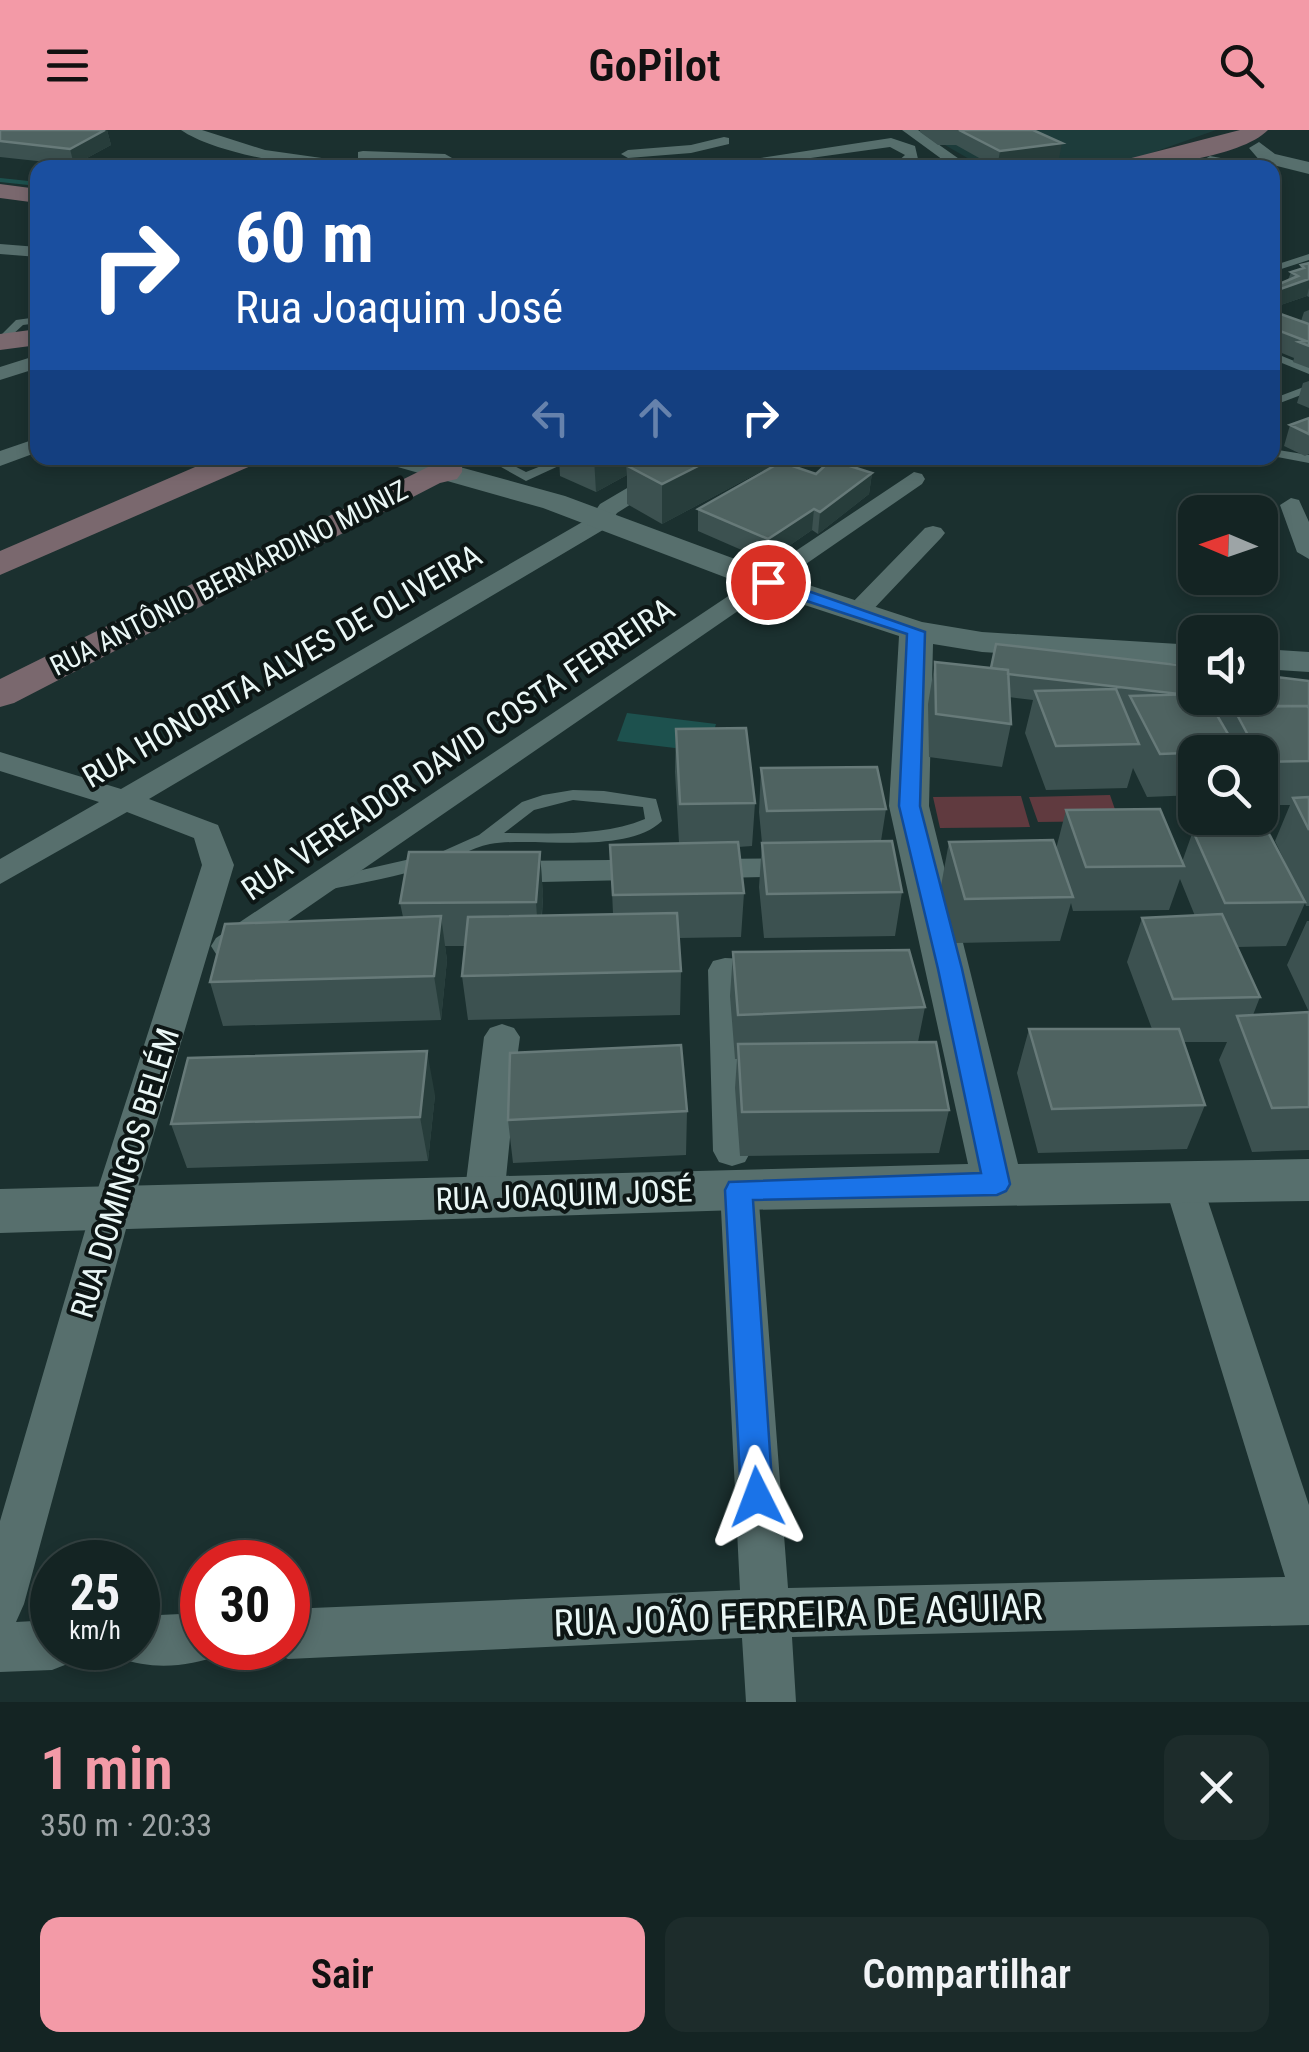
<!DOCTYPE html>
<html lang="pt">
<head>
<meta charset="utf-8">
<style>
	body { margin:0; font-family:"Roboto Condensed",sans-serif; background:#1d2c2b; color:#f1f3f6; height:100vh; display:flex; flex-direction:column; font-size:38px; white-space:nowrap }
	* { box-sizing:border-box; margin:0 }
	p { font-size:32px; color:#9da4a6 }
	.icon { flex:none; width:55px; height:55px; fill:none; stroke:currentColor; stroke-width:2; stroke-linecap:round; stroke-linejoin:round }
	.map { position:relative; height:1572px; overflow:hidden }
	.sheet { display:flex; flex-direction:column; background:#142423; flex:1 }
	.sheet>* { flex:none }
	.guide { position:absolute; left:30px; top:30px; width:1250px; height:305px; border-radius:20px; box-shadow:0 5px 15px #0003,0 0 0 2px #334141; background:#1a4fa0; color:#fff; overflow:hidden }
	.needle { width:65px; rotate:272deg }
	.controls { position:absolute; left:1178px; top:365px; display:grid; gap:20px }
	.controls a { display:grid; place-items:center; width:100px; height:100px; border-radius:20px; background:#142423; box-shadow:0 5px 15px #0003,0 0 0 2px #334141; font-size:50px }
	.speed { position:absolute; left:30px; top:1410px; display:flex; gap:20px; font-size:50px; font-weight:700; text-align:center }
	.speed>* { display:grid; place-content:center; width:130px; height:130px; border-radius:50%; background:#142423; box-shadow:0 5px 15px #0003,0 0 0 2px #334141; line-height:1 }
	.speed small { font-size:25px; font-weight:400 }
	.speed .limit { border:15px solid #d22; background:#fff; color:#111 }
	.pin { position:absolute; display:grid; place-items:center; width:85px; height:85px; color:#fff; margin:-42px; border:5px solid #fff; border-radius:50%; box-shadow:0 2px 10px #0007 }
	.me { position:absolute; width:110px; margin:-55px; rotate:357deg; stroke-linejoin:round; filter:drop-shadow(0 0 8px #0008) }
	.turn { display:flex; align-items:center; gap:35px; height:210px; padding:0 40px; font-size:45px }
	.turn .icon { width:130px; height:130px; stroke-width:2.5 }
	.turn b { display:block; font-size:70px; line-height:85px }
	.lanes { display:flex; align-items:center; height:95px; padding:0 40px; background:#0003; justify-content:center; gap:50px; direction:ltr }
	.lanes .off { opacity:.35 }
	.round { display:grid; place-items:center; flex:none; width:105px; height:105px; border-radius:20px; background:#1d2c2b }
	.summary { display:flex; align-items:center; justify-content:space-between; height:170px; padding:0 40px }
	h1 { font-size:60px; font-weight:600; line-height:75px; color:#f39aa7 }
	.button { display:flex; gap:20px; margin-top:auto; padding:20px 40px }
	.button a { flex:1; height:115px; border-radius:20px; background:#f39aa7; color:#111; font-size:40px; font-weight:600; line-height:115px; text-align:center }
	.button a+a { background:#1d2c2b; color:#f1f3f6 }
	header { display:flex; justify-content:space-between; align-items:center; height:130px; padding:0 40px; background:#f39aa7; color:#111; font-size:45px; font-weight:600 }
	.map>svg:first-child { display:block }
</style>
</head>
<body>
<header><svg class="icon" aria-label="menu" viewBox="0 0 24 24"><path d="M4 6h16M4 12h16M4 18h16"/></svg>GoPilot<svg class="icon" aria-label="search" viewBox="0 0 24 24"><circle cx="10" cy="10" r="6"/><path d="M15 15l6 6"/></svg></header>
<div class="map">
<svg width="1309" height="1572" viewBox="0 0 1309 1572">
	<rect width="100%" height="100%" fill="#1b302f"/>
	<path fill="#1d3c3b" d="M919,0H1216L1143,26L1080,38L983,37Z"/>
	<path fill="#603a3f" d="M1110,665L1119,691L1038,692L1029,667Z
		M1021,666L1030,697L940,698L933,667Z"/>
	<path fill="#1d514e" d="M627,583L716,594L708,622L617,611Z"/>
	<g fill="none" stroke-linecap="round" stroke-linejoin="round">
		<path stroke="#1d514e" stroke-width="4" d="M0,50L38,54"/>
		<path fill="#576f6d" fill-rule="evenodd" d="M108,32L112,34L108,38H98Z
			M1309,124V130L1272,142V136Z
			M38,187V193L23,195L11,206L2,204L16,190Z
			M1272,222L1309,237V244L1272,229Z
			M1309,255V262L1272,276V269Z
			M1272,319L1309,325V333L1272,326Z
			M485,328H499L526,342L561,328H576L526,351Z
			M573,660L604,661L656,669L662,691C625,726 536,706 490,714C471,718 451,730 432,736C398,746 362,753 327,760L318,754L327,748L441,722L479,705L522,672L543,665ZM573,670L643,677L645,689C602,707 551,703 504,703L534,680Z"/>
		<path fill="#576f6d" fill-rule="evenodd" d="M181,0H202L265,20L350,32L358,37C313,40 217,25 181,0Z
			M902,0H918L972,38H954Z
			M724,7L729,8V14L691,23L628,28L621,24L628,20L691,15Z
			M891,8L915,16L918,29L908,36H898L896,33L905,25L890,17L739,38H696Z
			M363,21L445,24L452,28L448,38H433L435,32L358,28V22Z
			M0,114L38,117V127L0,124Z
			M38,225V238L0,250V237Z
			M38,308V322L0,336V321Z
			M678,328H704L617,383L608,397L149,669L218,695L234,735L132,1077L24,1474L16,1492L52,1490V1518H76L70,1533L52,1540L0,1542V1391L92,1077L202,735L194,708L127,682L0,754V729L99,672L0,641V622L121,659L591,387L600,374Z
			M914,342L922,344L925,349L922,354L240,824L228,828L216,824L211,816L216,808Z
			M1291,368L1299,370L1309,392V429L1297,422L1280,375Z
			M933,396L941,398L945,403L941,408L866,487H848L844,482L848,477L925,398Z
			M803,728L814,732L819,739L814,746L497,753L486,749L481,742L486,735L497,731Z
			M725,828L788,831L793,840L788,849L742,852L751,1021L745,1032L732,1036L719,1032L713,1021L708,840L713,831Z
			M502,894L514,898L520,907L517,929L552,928L565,932L570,942L565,952L515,957L504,1068L498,1080L484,1084L470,1080L464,1068L484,907L490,898Z
			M1183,1037L1197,1042L1202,1053L1309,1375V1495L792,1507L796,1572H746L742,1508L288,1529L271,1521L269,1518H288V1479L740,1460L720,1059L725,1048L739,1043L753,1048L758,1059L788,1458L1285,1447L1164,1053L1169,1042Z
			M202,1483V1518H223L219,1525C191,1537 149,1540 121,1528L116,1518H138V1486Z"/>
		<path fill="#576f6d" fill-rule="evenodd" d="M1259,12L1275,24L1309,32V44L1261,32L1249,18Z
			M1210,26L1253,34L1255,38L1203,36L1200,32Z
			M383,328H427L565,366L778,445L922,492L982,502L1195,515V535L982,522L933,514L929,676L1018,1034L1309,1029V1071L739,1080L0,1103V1059L968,1034L889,676L899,506L756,459L543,378L387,334Z
			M1260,519L1309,522V542L1260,539Z"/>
		<path fill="#7a686e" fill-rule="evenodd" d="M1240,0H1268C1240,28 1149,38 1109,38L1112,33Z
			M0,54L38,59V73L0,68Z
			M38,199V215L0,220V204Z
			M216,328H258L253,335L0,445V421Z
			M430,328H462V342L457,349L440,353L14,573L0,577V549L430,336Z"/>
	</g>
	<path fill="#3c5150" d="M0,0H107L111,15L74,35L0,27Z
		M920,0H1033L1059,29L997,38L956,15H938L920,2Z
		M1309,133V167L1307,166L1272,178V157L1288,150L1291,142L1300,139L1301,135Z
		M1309,180V238L1293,232L1294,228L1272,219V181L1301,191L1304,182Z
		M1309,251V278L1297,273L1303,253Z
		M1309,288V324L1305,326L1284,316L1290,295Z
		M559,328H786L662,394L627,374V345L596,362L560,346Z
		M872,343L869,364L818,404L812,400L767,431L698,401V379L816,344Z
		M935,532L991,538L1309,551V776H1306L1305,773L1286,816L1237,817L1260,867L1253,885L1309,882L1287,835L1307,791H1309V1020L1252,1022L1219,930L1227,912H1184L1205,975L1187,1019L1038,1023L1017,943L1029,899H1152L1127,832L1142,788L1195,786L1180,749L1169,780L1073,781L1071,773L1060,811L956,813L941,756L949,712L1056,719L1066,680L1182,732L1193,701L1295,753L1275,711L1290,675H1260V622H1195V665L1147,667L1133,638L1127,658L1046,660L1025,603L1033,570L1009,567L1011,594L1002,637L929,627L928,574Z
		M676,599L755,673L752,716L738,717L744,763L741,807L679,808L681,841L680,885L468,890L462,846L465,816H445L447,830L441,890L223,896L210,852L403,787L400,773L540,722L543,766L542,786L613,784L610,715L679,713L675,642Z
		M761,638L886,679L881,711L902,762L895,806L764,808L759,757L762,713L759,682Z
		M733,822L925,877L918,912L949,980L939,1023L740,1026L735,958L737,929H735L730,866Z
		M435,965L428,1031L187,1038L171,994Z
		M687,981L686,1025L513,1033L508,990Z"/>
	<path fill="#273d3b" d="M105,0H107L111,15L74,35L70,19Z
		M1062,13L1059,29L997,38L1000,21Z
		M1309,149V158L1307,166L1272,178V162Z
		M594,328H660L626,335L627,345L596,362Z
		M714,328H786L662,394V354Z
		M872,343L869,364L818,404L820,382Z
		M814,379L812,400L767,431L768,409Z
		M540,722L543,766L539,816L536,772Z
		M441,786L447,830L441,890L434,846Z
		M427,921L435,965L428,1031L420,987Z"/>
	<path fill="#4f6361" stroke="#677a79" stroke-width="2.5" d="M0,0H105L70,19L0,11Z
		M959,0H1033L1062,13L1000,21Z
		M1309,133V149L1272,162V157L1298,146L1291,142L1304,138L1301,135Z
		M1272,181L1309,194V216L1299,212L1306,211L1272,198Z
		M1309,288V304L1290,295Z
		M640,328H714L662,354L626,335Z
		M831,330L872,343L820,382L814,379L768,409L698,379L781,332L816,344Z
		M996,514L1195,537V564H1179L1008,544V540L991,538Z
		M935,532L1008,540L1011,594L936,584Z
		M1260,545L1309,551V578L1307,576H1279L1207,568H1260Z
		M1116,559L1139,614L1056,616L1035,561Z
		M1195,564V568H1207L1238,621L1160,624L1130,566Z
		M1307,576L1309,578V631L1262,632L1260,628V622H1257L1233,577Z
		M746,598L755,673L680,674L676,599Z
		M877,637L886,679L767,681L761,638Z
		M1309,667V700L1293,668Z
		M1160,679L1184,736L1086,737L1066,680Z
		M1193,701L1268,702L1305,772L1225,773Z
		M1053,710L1073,767L965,769L949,712Z
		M892,711L902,762L767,764L762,713Z
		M738,712L744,763L613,765L610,715Z
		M409,722H540L536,772L400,773Z
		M677,783L681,841L462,846L468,787Z
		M1222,784L1260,867L1173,869L1142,788Z
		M441,786L434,846L210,852L225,794Z
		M909,820L925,877L738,885L733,822Z
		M1309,882V977L1272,978L1237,886Z
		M1029,899H1179L1205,975L1052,979Z
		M936,912L949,980L742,982L738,914Z
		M681,915L687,981L508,990L510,923Z
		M427,921L420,987L171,994L188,928Z"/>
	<path fill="#1a73e8" stroke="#114b97" stroke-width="2.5" d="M768,447L925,502L920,676L962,839L1010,1054L1006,1061L997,1065L753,1070L773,1367L768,1378L757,1383L746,1378L741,1367L725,1060L729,1052L981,1043L938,839L899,676L907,504L761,456V448Z"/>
	<g text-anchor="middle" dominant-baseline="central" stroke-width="8" stroke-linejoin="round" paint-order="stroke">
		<g font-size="28" fill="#eaf7f6" stroke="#0d1615">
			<text transform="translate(229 448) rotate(-27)">RUA ANTÔNIO BERNARDINO MUNIZ</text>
		</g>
		<g font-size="32" fill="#eaf7f6" stroke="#0d1615">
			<text transform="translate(282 536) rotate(-30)">RUA HONORITA ALVES DE OLIVEIRA</text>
			<text transform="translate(458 619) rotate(-34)">RUA VEREADOR DAVID COSTA FERREIRA</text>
			<text transform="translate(125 1043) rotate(-73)">RUA DOMINGOS BELÉM</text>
			<text transform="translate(564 1065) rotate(-2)">RUA JOAQUIM JOSÉ</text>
		</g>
		<g font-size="38" fill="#eaf7f6" stroke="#0d1615">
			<text transform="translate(798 1485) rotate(-2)">RUA JOÃO FERREIRA DE AGUIAR</text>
		</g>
	</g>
</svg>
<div class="controls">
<a><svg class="needle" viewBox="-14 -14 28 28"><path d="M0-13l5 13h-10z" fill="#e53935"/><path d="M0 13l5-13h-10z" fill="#9da4a6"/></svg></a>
<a><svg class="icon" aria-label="sound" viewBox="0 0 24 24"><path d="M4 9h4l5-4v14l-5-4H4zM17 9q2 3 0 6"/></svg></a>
<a><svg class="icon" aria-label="search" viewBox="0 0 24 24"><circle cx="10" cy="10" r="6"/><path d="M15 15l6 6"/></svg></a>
</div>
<div class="speed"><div>25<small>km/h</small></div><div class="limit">30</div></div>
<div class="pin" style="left:768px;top:452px;background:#d93025"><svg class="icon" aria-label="arrive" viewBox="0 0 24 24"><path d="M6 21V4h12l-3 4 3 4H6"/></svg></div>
<svg class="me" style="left:757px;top:1367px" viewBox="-20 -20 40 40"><path d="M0-17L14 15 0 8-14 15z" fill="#1a73e8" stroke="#fff" stroke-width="4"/></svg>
<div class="guide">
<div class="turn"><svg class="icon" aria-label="right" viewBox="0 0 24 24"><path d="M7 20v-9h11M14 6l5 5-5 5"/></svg><div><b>60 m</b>Rua Joaquim José</div></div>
<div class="lanes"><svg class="icon off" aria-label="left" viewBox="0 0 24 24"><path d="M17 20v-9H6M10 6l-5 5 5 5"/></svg><svg class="icon off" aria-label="ahead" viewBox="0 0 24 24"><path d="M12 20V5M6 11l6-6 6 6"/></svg><svg class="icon" aria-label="right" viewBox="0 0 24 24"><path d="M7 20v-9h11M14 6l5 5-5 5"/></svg></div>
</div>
</div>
<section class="sheet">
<div class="summary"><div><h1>1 min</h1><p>350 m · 20:33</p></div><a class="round"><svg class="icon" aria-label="close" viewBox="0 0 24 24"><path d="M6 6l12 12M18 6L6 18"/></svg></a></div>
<div class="button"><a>Sair</a><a>Compartilhar</a></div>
</section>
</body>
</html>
